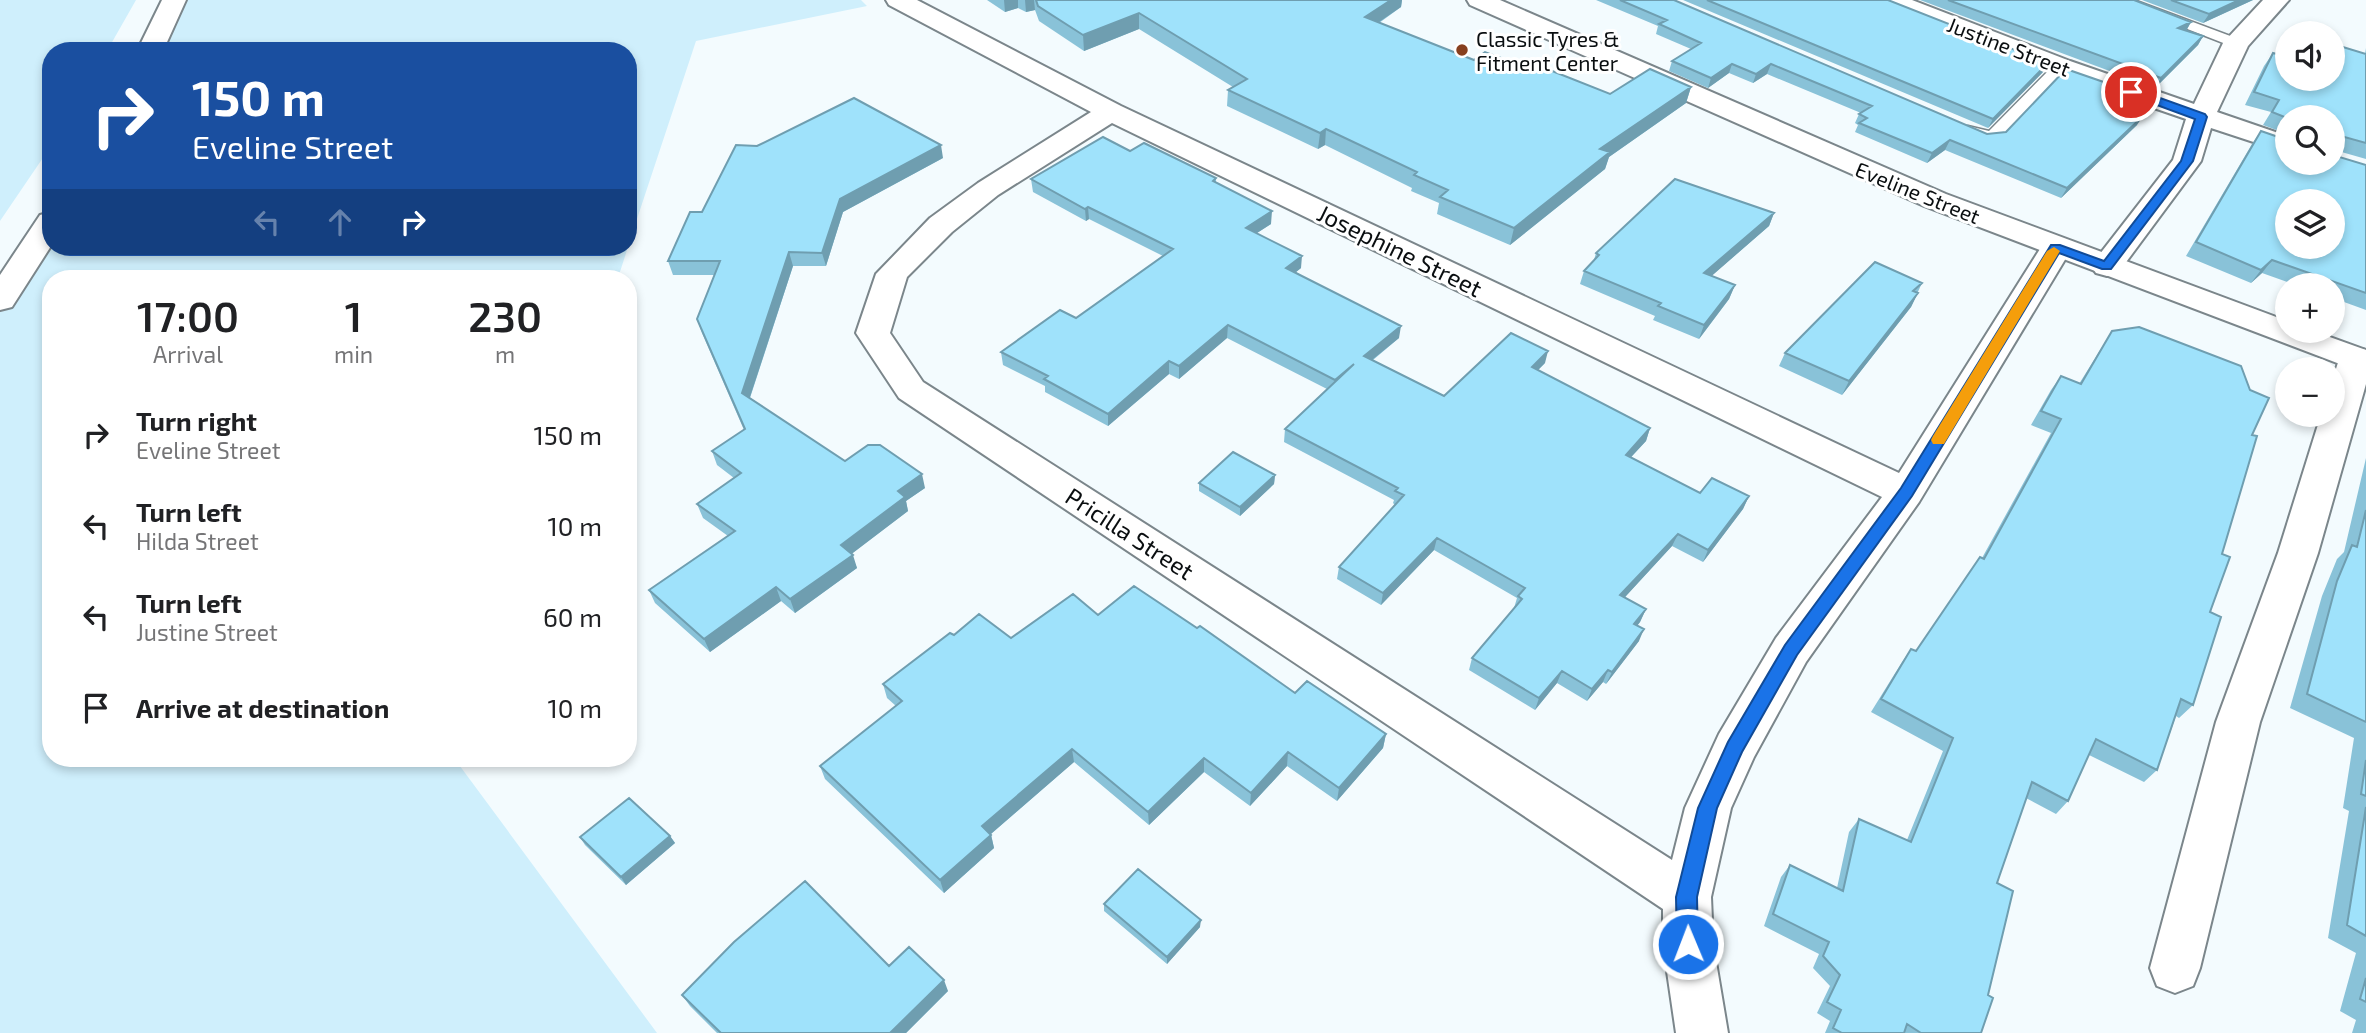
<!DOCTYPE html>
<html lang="en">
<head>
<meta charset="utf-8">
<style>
	body { margin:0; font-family:"Exo 2",sans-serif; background:#f6f6f6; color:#202124; height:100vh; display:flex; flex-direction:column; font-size:26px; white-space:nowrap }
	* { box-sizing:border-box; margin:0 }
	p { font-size:23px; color:#757577 }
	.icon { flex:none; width:38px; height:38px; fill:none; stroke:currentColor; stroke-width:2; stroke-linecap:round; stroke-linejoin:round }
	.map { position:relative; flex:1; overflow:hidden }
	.side { position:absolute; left:42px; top:270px; width:595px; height:497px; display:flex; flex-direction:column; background:#fff; border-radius:28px; box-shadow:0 4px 10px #0003 }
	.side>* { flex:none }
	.hud { position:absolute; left:42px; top:42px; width:595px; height:214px; border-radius:28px; box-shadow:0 4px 10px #0003; background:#1a4fa0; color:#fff; overflow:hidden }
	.fabs { position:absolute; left:2275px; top:21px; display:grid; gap:14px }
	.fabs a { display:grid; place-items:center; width:70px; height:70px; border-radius:50%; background:#fff; box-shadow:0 4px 10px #0003; font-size:35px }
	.pin { position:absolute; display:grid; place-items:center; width:60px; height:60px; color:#fff; margin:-30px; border:4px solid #fff; border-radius:50%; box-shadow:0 2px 7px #0007 }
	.me { position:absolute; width:77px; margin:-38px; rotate:359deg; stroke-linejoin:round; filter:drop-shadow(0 0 5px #0008) }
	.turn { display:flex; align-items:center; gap:24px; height:147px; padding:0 35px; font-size:32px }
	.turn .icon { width:91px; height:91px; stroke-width:2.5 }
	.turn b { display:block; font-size:49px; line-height:60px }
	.lanes { display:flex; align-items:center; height:66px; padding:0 35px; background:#0003; justify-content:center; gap:35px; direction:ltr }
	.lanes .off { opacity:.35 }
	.eta { display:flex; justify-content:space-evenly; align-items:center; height:119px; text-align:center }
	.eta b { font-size:42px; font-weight:600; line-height:49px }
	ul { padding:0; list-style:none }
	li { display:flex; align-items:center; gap:21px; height:91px; padding:0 35px }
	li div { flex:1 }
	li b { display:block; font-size:26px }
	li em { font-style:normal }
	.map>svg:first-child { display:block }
</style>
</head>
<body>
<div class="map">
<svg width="2366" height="1033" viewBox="0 0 2366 1033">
	<rect width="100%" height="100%" fill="#f3fbfe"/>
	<path fill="#cfeffc" d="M0,0H136L107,51H51V146L0,221Z
		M174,0H861L867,6L696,41L628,246V51H150Z
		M51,221V247H628L618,278H51V758H454L657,1033H0V300Z"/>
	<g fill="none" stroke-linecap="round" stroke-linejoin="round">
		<g stroke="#7b868b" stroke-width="3">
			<path id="lane" d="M2113,0H2134L2241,40L2244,43L2236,48L2231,46Z
				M2061,62L2067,64L2069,67L2067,70L1999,140C1986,143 1969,140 1960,131L1962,127L1968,126L1989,131L2055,64Z"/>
		</g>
		<g stroke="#7b868b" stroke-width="4">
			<path id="street" d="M886,0H917L1121,106L1899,473L2045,241L2056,239L2067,241L2072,248L1919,502L1806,662L1754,757L1731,808L1711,897L1713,944L1728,1033H1676L1663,944V909L899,398L856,333L876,274L930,218L978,183L1091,112L889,5ZM1112,123L1882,497L1776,638L1719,734L1685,808L1672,860L923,382L890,333L907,277L952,232L998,195Z
				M1878,0H1912L2070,61L2194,104L2223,43L2263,0H2289L2248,46L2217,112L2287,136V153L2211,128L2201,161L2118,273L2107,276L2096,273L2091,266L2096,259L2173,160L2186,119L2052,73L1881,5Z
				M2356,348L2366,350V384L2318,553L2260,722L2200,968L2193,986L2175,993L2157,986L2150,968L2216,722L2278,553L2321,415H2333C2333,392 2331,371 2344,351Z"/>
		</g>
		<g stroke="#7b868b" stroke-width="4">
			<path id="secondary" d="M162,0H186L163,51H137Z
				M1467,0H1500L1946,194L2287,321V331H2313L2366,350V374L1924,206L1470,5Z
				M51,212V246L12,307L0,310V275L40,215Z"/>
		</g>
		<use href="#lane" fill="#fff" fill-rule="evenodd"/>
		<use href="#street" fill="#fff" fill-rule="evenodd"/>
		<use href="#secondary" fill="#fff" fill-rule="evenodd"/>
	</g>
	<path fill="#89c2d8" d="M987,0H1402L1401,7L1379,23L1474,60L1537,71L1610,94L1691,87L1686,103L1609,157L1605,169L1510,245L1437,214L1439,203L1411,191L1412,188L1325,145L1318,149L1227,106L1228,90L1233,87L1139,29L1084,51L1039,21L1035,10L1026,12L1018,8L1005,12Z
		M1596,0H1674L1987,134L2006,132L2144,96L2138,105L2132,111L2137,125L2061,198L1945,150L1927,163L1855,132L1858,125L1855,123L1859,114L1861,113L1767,74L1753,83L1729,73L1708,88L1669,71L1672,61L1691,49L1656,34L1658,26Z
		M1683,0H1888L2043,72L1988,128Z
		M1920,0H2134L2191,22L2186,31L2203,36L2198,45L2155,88Z
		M2142,0H2253L2203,23Z
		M2366,48V159L2338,151L2334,156L2366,165V310L2333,298V285H2296L2262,273L2251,283L2186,256L2252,144L2261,131L2333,163V117H2287V134L2263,125L2271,112L2245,105L2264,66L2273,53L2287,79L2365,54Z
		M1130,151L1216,178V182L1271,224L1257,233L1301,268L1296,272L1399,338L1373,360L1444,396L1545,363L1538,370L1650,428L1646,441L1631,457L1700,493L1749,496L1743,509L1703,562L1672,546L1624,598L1646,609L1640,622L1637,626L1639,641L1606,684L1603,682L1587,701L1557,683L1535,710L1469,670L1472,658L1514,608L1517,598L1434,550L1381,605L1337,579L1339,567L1395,505L1393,503L1394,500L1284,442L1285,429L1327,389L1227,338L1179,379L1169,374L1108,426L1045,392V386L1003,365L1001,352L1076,318L1163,256L1089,219L1086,221L1033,192L1031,179Z
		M943,158L843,212L826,266H793L750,398L845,461L925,488L906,501L908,511L851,554L857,568L795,613L781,601L710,652L655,603L649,590L728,536L703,518L697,504L734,478L717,465L712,451L744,430L702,333L697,319L714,275H673L668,261L702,212Z
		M1774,213L1769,226L1711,276L1735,285L1729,299L1699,339L1653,320L1655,316L1580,284L1584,271L1594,260L1596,253Z
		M1922,283L1911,307L1842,395L1779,366L1785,353Z
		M2112,331L2252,435L2222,554L2193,705L2179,718L2176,716L2157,770L2144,782L2089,755L2068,801L2056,814L2026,798L1997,883L1988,995L1981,1033H1825L1830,1021L1817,1013L1830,986L1813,968L1819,954L1764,926L1781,877L1790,865L1837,888L1849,832L1859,819L1907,840L1943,751L1871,712L1902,662L1911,649L1916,651L1982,558L2051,433L2031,425L2051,390L2061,376L2079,384Z
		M2366,458V1033H2352L2356,1020L2340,1011L2356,953L2328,938L2349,811L2343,808L2354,738L2290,708L2322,596L2337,559L2344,552Z
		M1275,475L1274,484L1240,516L1199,491V483Z
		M1098,615L1295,693L1386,734L1383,748L1337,801L1287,766L1250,806L1204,772L1149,825L1074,762L991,834L994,848L944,893L825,779L820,766L896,706L887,698L883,684L954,635L1011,638Z
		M670,836L675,843L626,885L585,845L580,837Z
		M1104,904L1200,927L1167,964L1104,911Z
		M889,966L948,991L906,1033H717L690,1006L682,995Z"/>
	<path fill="#6f9eb0" d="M1004,0H1018V8L1005,12Z
		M1025,0H1034L1035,10L1026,12Z
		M1391,0H1402L1401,7L1363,33L1365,17Z
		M2239,0H2253L2203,23L2209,14Z
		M1139,13V29L1084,51L1083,35Z
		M2191,22L2186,31L2178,28Z
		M2203,36L2198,45L2155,88L2161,78Z
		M2048,63L2043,72L1988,128L1993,119Z
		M1732,64L1729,73L1708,88L1711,78Z
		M1771,64L1767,74L1753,83L1756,74Z
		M1691,87L1686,103L1609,157L1605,169L1510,245L1514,228L1600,149Z
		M2144,96L2138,105L2123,120L2129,110Z
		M2143,116L2137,125L2061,198L2067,188Z
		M1326,129L1325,145L1318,149L1320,133Z
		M1950,140L1945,150L1927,163L1932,153Z
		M941,145L943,158L843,212L826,266L822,253L840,199Z
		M1088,207L1089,219L1086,221L1085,209Z
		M1272,211L1271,224L1246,240V228Z
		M1774,213L1769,226L1699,287L1704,273Z
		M789,252L793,266L747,406L742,393Z
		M1302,256L1301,268L1286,280V268Z
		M2272,260L2262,273L2251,283L2261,270Z
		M1735,285L1729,299L1699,339L1704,325Z
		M1918,293L1911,307L1842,395L1849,381Z
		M1228,325L1227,338L1179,379V366Z
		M1401,326L1399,338L1362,368L1364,356Z
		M1548,351L1545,363L1529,379L1532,367Z
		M1169,361V374L1108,426V414Z
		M1650,428L1646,441L1621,468L1626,455Z
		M922,474L925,488L906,501L908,511L845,559L841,545L898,491Z
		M1275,475L1274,484L1240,516V507Z
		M1749,496L1743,509L1703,562L1708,550Z
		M1678,534L1672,546L1615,608L1620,595Z
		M1437,538L1434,550L1381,605L1383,593Z
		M853,555L857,568L795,613L790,599Z
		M776,587L781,601L710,652L704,639Z
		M1646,609L1640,622L1629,636L1634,624Z
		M1644,629L1639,641L1606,684L1612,672Z
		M1608,670L1603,682L1587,701L1592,689Z
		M1562,671L1557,683L1535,710L1539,698Z
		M1386,734L1383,748L1337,801L1339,788Z
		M1072,749L1074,762L985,839L982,826Z
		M1288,752L1287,766L1250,806L1251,793Z
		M1204,758V772L1149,825L1148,812Z
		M991,835L994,848L944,893L940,880Z
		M670,836L675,843L626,885L621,877Z
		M1201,920L1200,927L1167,964V957Z
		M944,980L948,991L906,1033H890Z"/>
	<path fill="#9fe2fb" stroke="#6f9eb0" stroke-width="2" fill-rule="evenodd" d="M1036,0H1391L1365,17L1474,60L1485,52L1537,71L1542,67L1610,94L1650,69L1691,87L1600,149L1610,152L1514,228L1440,197L1448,190L1414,175L1417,172L1326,129L1320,133L1228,90L1247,79L1139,13L1083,35L1038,6Z
		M1620,0H1674L1987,134L2006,132L2066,69L2144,96L2129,110L2143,116L2067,188L1950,140L1932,153L1859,123L1867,118L1859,114L1872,106L1771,64L1756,74L1732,64L1711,78L1672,61L1701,43L1659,24L1667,20Z
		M1707,0H1888L2048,63L1993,119Z
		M1948,0H2134L2191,22L2178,28L2203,36L2161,78Z
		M2171,0H2239L2209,14Z
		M2333,44L2366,54V143L2341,136L2340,147L2333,148V117L2287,118L2272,112L2279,100L2254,92L2273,53L2287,57V79H2333Z
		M854,98L941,145L840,199L822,253L789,252L742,393L845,461L868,445H880L922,474L898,491L905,497L841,545L853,555L790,599L776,587L704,639L649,590L735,531L697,504L741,473L712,451L745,429L697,319L720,261H668L690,212H702L736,145L757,146Z
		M2261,131L2287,140V163H2333V155L2366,165V293L2272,260L2261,270L2196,242ZM2287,201H2333V247H2287Z
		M1103,137L1130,151L1144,143L1216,178L1213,181L1272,211L1246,228L1302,256L1286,268L1401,326L1364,356L1444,396L1511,333L1548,351L1532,367L1650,428L1626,455L1700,493L1712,478L1749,496L1708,550L1678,534L1620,595L1646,609L1634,624L1644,629L1612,672L1608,670L1592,689L1562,671L1539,698L1472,658L1522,599L1518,596L1525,588L1437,538L1383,593L1339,567L1404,495L1395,491L1398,488L1285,429L1354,364L1335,380L1228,325L1179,366L1169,361L1108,414L1044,379L1048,376L1001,352L1060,310L1076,318L1173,249L1088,207L1085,209L1031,179Z
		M1675,179L1774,213L1704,273L1735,285L1704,325L1658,306L1661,303L1584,271L1599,255L1596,253Z
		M1875,262L1922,283L1913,291L1918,293L1849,381L1785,353Z
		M2139,327L2241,366L2250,390L2269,398L2252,435L2257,436L2222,554L2230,557L2210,612L2221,617L2193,705L2181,699L2157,770L2096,739L2068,801L2032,782L1997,883L2013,891L1988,995L1993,998L1981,1033H1921L1907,1024L1904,1033H1842L1833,1028L1841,1010L1827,1002L1840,975L1823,956L1829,942L1773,914L1790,865L1843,891L1859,819L1911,842L1953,738L1881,699L1911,649L1916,651L1980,557L1984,559L2061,419L2041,411L2061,376L2081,384L2112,331Z
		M1233,452L1275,475L1240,507L1199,483Z
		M2366,510V722L2307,694L2337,581L2352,545L2357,547Z
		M1134,586L1197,628L1200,626L1295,693L1307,681L1386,734L1339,788L1288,752L1251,793L1204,758L1148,812L1072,749L982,826L991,835L940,880L820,766L902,701L883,684L950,633L954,635L979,614L1011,638L1073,594L1098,615Z
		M2366,760V796L2361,794Z
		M629,798L670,836L621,877L580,837Z
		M2366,807V936L2347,925Z
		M1138,869L1201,920L1167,957L1104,904Z
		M805,881L889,966L909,947L944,980L890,1033H721L682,995L734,942Z
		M2366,978V1002L2360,999Z"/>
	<path fill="#1a73e8" stroke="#114b97" stroke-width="2" d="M2127,89H2135L2205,114L2207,117L2193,161L2111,269H2102L2059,253L1912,496L1797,655L1742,752L1717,808L1697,897L1698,944L1695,951L1688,954L1680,951L1677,944L1676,897L1698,808L1728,742L1785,645L1901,488L2051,245H2060L2104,261L2181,161L2195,119L2127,94Z"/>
	<path fill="#f59e0b" d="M2054,247L2060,251L1944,444H1933L1931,440L1933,436L2047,251Z"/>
	<circle fill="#87401f" stroke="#fff" stroke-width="2.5" cx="1462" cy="50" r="7"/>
	<g text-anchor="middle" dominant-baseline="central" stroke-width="6" stroke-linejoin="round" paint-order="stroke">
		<g font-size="21" fill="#0a0e10" stroke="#fff" text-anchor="start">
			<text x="1476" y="38">Classic Tyres &amp;<tspan x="1476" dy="24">Fitment Center</tspan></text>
		</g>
		<g font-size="21" fill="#0a0e10" stroke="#fff">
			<text transform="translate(2009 46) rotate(21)">Justine Street</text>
			<text transform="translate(1918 192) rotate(22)">Eveline Street</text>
		</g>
		<g font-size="24" fill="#0a0e10" stroke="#fff">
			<text transform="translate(1400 250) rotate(26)">Josephine Street</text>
			<text transform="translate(1130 533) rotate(33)">Pricilla Street</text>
		</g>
	</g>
</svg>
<div class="fabs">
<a><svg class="icon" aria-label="sound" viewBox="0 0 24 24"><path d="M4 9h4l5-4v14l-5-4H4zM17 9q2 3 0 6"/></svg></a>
<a><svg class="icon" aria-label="search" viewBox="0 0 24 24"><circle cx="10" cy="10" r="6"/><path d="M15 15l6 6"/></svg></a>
<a><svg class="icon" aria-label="layers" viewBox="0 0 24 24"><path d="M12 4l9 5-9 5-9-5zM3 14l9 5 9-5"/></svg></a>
<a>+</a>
<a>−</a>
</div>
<div class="pin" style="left:2131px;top:92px;background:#d93025"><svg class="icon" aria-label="arrive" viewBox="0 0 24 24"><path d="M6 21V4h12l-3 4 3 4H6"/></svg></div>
<svg class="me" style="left:1688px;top:944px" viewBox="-20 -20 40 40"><circle r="17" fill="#1a73e8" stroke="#fff" stroke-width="3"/><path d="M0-11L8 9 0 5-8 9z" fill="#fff"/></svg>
<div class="hud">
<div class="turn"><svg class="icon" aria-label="right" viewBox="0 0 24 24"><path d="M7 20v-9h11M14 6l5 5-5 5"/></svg><div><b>150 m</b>Eveline Street</div></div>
<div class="lanes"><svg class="icon off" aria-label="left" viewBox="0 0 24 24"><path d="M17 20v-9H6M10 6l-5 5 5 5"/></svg><svg class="icon off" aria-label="ahead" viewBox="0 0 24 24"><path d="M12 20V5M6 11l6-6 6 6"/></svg><svg class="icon" aria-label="right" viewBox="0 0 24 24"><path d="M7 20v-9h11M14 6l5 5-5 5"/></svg></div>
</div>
<section class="side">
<div class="eta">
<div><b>17:00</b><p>Arrival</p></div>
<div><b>1</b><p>min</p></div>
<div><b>230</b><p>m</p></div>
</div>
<ul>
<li><svg class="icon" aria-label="right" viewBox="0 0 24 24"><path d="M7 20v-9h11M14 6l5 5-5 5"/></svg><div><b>Turn right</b><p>Eveline Street</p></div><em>150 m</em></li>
<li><svg class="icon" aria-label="left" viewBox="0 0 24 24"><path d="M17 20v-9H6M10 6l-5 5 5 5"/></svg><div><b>Turn left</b><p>Hilda Street</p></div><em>10 m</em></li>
<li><svg class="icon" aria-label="left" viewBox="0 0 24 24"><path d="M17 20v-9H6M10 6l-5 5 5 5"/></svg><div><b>Turn left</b><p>Justine Street</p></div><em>60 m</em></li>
<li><svg class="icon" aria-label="arrive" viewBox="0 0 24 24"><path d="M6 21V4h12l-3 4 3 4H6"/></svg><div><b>Arrive at destination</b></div><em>10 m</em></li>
</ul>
</section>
</div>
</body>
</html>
